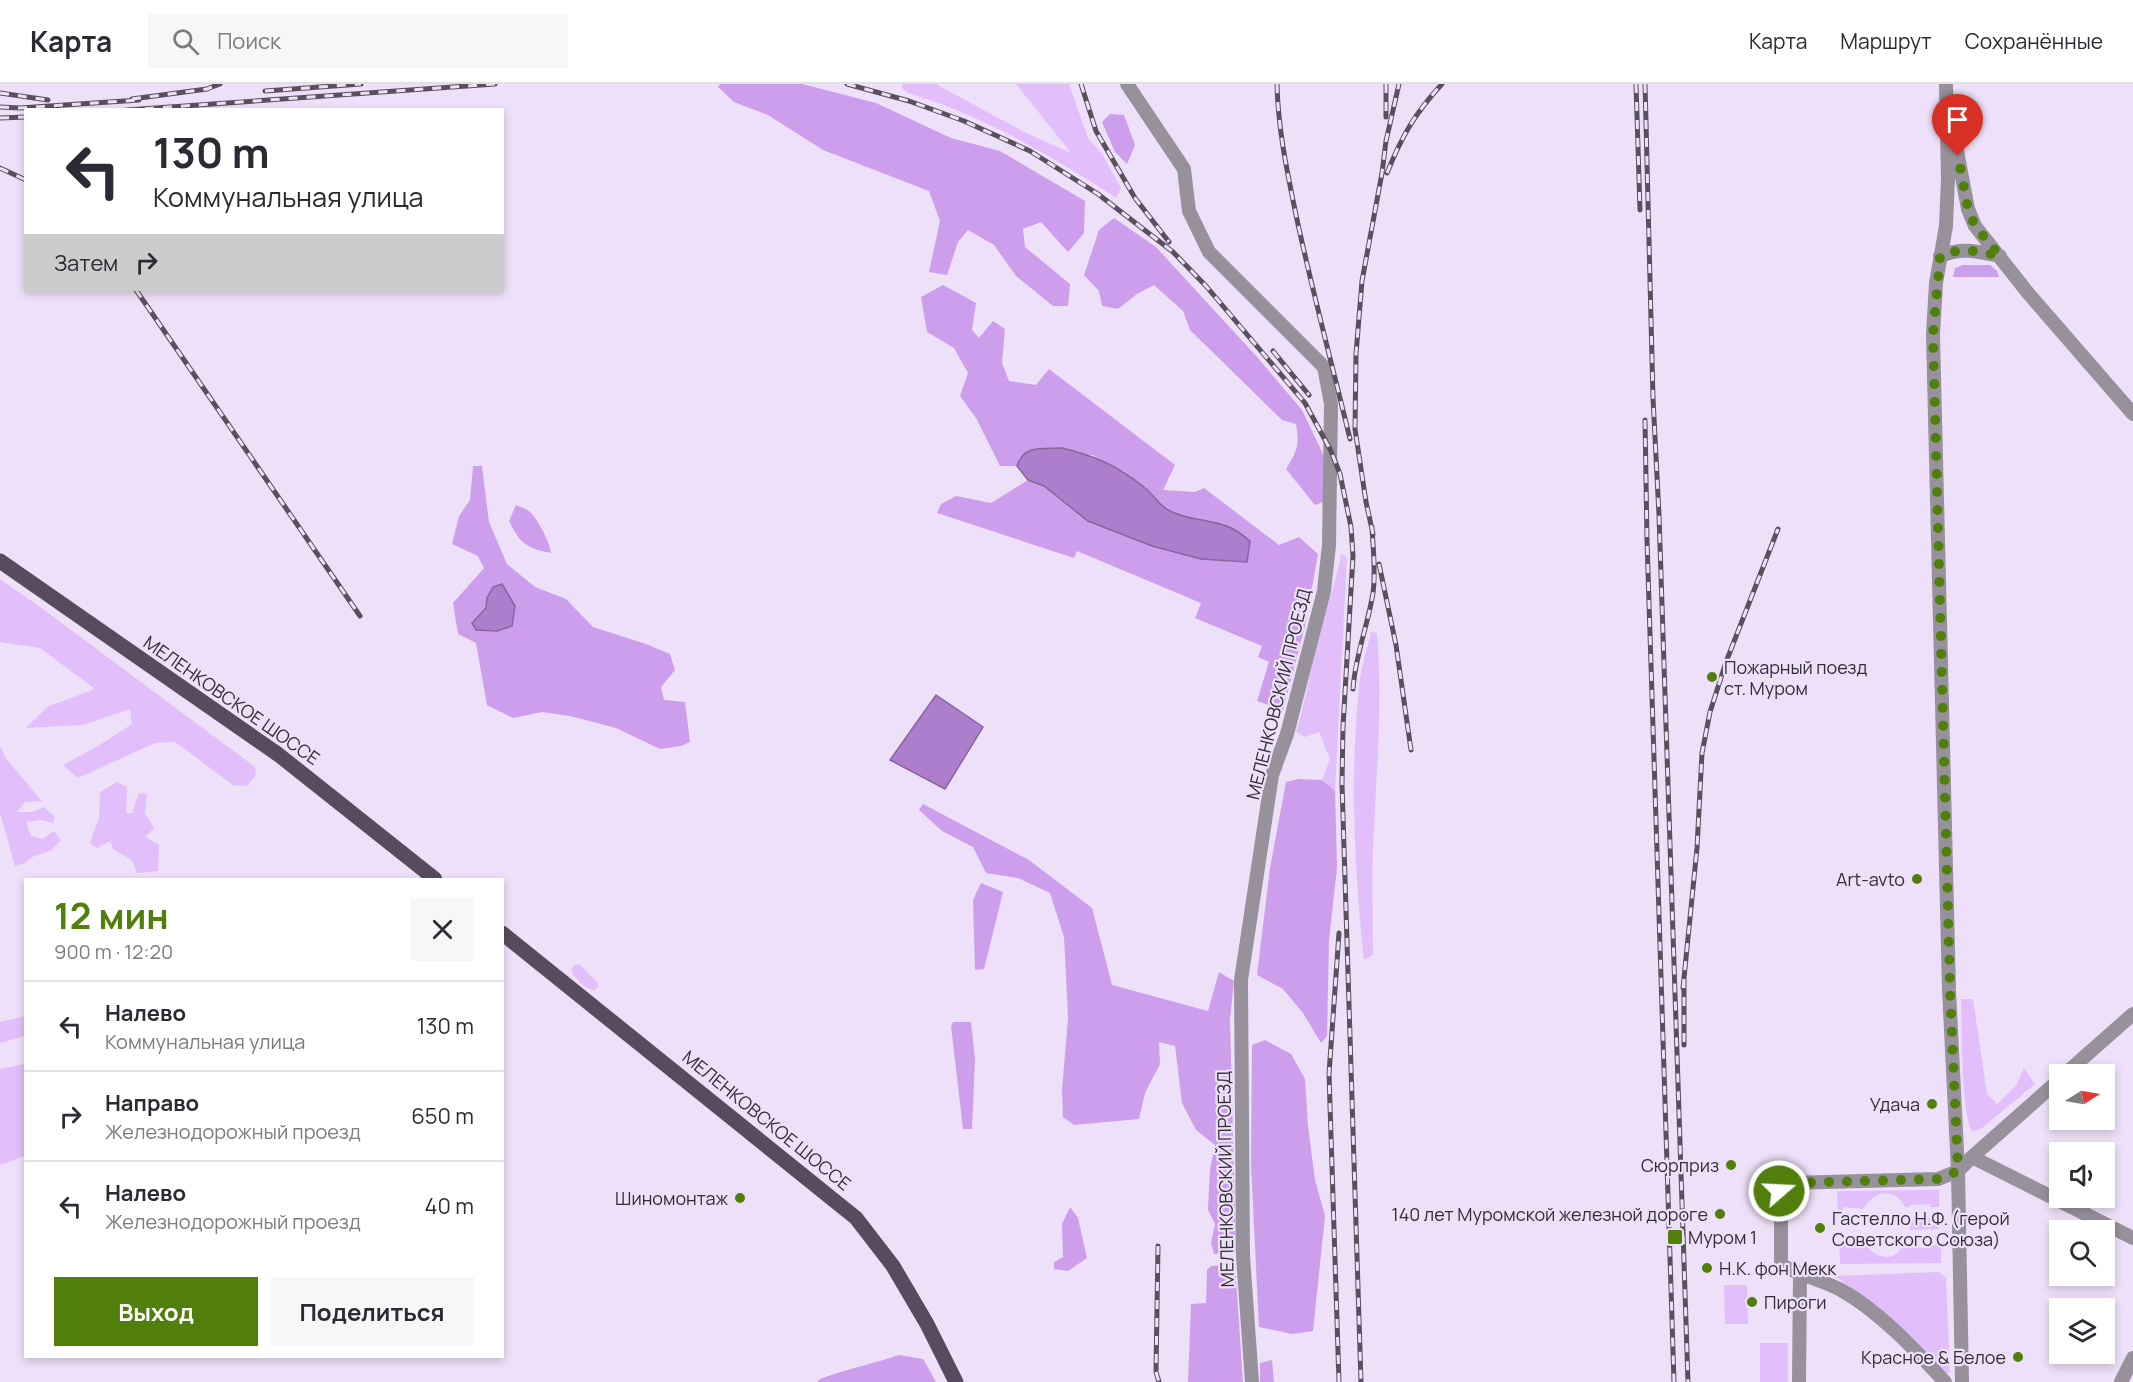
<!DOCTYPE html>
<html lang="ru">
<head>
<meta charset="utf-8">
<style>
	body { margin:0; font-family:Manrope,sans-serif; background:#f7f7f7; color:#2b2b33; height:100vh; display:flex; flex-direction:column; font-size:22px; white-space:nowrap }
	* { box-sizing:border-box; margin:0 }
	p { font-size:20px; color:#7c7c81 }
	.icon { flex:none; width:33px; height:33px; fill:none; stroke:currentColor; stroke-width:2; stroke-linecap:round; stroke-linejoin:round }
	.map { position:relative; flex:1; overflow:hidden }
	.sheet { position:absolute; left:24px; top:794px; width:480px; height:480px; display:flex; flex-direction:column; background:#fff; border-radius:0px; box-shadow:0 3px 9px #0003 }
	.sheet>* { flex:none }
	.banner { position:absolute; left:24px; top:24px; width:480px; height:183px; border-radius:0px; box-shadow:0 3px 9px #0003; background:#fff; color:#2b2b33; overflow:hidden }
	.needle { width:39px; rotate:79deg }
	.controls { position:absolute; left:2049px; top:980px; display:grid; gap:12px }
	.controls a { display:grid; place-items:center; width:66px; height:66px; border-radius:0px; background:#fff; box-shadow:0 3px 9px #0003; font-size:30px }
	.pin { position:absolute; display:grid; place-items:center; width:51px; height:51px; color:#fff; margin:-62px -26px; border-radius:50% 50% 50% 0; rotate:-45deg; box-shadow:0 0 6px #0007 }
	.pin .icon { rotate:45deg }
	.me { position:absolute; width:66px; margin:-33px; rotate:71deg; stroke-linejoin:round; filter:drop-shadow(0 0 4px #0008) }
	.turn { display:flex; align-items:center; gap:21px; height:126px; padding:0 30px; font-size:27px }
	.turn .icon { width:78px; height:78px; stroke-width:2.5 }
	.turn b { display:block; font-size:42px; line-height:51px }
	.then { display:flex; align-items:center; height:57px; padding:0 30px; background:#0003; gap:12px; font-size:22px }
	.round { display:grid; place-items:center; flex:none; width:63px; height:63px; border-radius:0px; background:#f7f7f7 }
	.headline { display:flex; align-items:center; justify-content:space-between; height:102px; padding:0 30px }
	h1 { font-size:36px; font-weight:700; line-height:45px; color:#507f0b }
	.button { display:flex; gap:12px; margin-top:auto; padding:12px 30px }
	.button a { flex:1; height:69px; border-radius:0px; background:#507f0b; color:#fff; font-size:24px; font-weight:700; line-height:69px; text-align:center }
	.button a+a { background:#f7f7f7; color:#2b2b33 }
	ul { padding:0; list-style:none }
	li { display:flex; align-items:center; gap:18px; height:90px; padding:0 30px; border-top:2px solid #e1e1e2 }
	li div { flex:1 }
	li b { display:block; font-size:22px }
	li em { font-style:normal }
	header { display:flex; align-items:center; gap:36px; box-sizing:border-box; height:84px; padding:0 30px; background:#fff; border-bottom:2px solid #e1e1e2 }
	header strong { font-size:28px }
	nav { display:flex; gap:33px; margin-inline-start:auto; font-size:21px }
	.search { width:420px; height:54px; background:#f7f7f7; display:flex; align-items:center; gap:15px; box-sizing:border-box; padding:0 21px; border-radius:0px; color:#7c7c81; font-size:22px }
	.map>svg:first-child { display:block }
</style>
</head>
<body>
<header>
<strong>Карта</strong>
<div class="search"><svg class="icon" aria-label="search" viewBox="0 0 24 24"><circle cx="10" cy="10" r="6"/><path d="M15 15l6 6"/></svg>Поиск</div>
<nav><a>Карта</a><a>Маршрут</a><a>Сохранённые</a></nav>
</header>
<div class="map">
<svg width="2133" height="1298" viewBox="0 0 2133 1298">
	<rect width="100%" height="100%" fill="#eee0f8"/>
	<path fill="#e2bffb" d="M902,0H936L1026,49L1071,69L1016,0H1069L1088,54L1102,70L1121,104L1116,114C1067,82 1015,51 961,28C944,20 925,15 908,9L902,4Z
		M1341,470L1347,473L1335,707L1322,696L1330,675L1319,648L1305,653L1296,648C1307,613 1312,578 1321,543C1328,518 1337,495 1341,470Z
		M0,495L43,525L255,683L256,691L247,702L233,701L175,658L155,659L78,694L63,681L98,662L132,640L130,625L83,641L26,644L47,623L95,605L40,564L0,558Z
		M1371,548L1377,549C1383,621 1376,693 1373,765C1372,800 1373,836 1373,871L1364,876C1354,785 1350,693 1359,602C1361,584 1367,566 1371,548Z
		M0,662L7,676L42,717L25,718L17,728H32L44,723L55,733L53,739L40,736L26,738L31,752L43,755L54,747L61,756L50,767L34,772L25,779L15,782L0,729Z
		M117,698L127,703L126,729H132L139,709L147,710L145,729L154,744L145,753L159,761L158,787L137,789L132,776L114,766L110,757L97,764L90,759L99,734L100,708Z
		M579,880L598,899V903L594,907C584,903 575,896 571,885L575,881Z
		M1961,915H1973L1987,1010L1997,1020L2016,1002L2024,984L2035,1000L1982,1044L1972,1048C1961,1030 1962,941 1961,915Z
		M25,932V952L0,959V938Z
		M25,980V1072L0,1081V985Z
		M1939,1106V1123H1930V1120L1910,1121V1123H1905C1894,1102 1874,1107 1863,1125L1843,1123V1126H1838L1837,1107Z
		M1937,1134L1938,1145L1910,1146V1135Z
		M1860,1157H1866L1870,1166C1882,1176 1896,1176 1903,1161H1909L1910,1163L1930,1164L1931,1161H1941V1179L1840,1180L1839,1158H1845L1846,1161H1860Z
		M1939,1188L1946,1194L1950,1289H1946L1864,1213L1835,1192Z
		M1724,1201H1747L1748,1240H1725Z
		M1760,1259H1788V1298H1760Z"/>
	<path fill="#cd9eec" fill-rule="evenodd" d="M720,0H802L876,19L951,54L1000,67L1085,117L1084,149L1068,168L1041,138L1023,145L1025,163L1070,200L1068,222H1053L1016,192L994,161L968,146L958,158L947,191L929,188L940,137L929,107L823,66L768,31L734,18L718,3Z
		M1110,30L1124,31L1135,61L1127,80L1115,68L1102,38Z
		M1114,134L1156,163L1258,274L1302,326L1323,370L1326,396L1323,418L1315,421L1286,385C1297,367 1300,361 1296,340L1282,336L1190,246L1183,227L1154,201L1137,210L1118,225L1102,222L1099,207L1084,191L1099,146Z
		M1963,181H1990L1997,187L1999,193H1953L1955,184Z
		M943,201L976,219L972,246L979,254L993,237L1005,245L1002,279L1009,297L1036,301L1049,285L1175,381L1163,406L1195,408L1204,404L1279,461L1299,453L1318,470L1305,542L1283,626L1257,617L1269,578L1258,573L1262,562L1195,534L1201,519L1077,467L1074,474L937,429L941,420L956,412L991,419L1028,396L1044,402L1088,437H1208L1189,435L1166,425L1150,408L1125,388L1092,371L1020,373L1017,382H1000L976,334L960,312L968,289L954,264L927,248L921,213Z
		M473,382H482L489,438L507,480L535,503L566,515L593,543L646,560L670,570L675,586L661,603L664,616L685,618L690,658L681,662L660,665L616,644L570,632L542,628L513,634L487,621L476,559L458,550L453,519L484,484L478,472L452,460L459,432L470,416ZM502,501L497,547L472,539L486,524L487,514L493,503Z
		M516,421C520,423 527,425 530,428C537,434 551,460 551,469C527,464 520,460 509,437Z
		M1299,695L1322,696L1335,707L1337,784L1329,856L1327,952L1321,959L1303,929L1283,905L1257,891L1270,784L1286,698Z
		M923,720L1029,776L1092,824L1112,901L1208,927L1219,888L1234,897L1230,936L1236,1168L1214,1170L1211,1159L1215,1140L1208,1126L1210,1085L1215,1061L1196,1046L1182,1019L1175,962L1159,958L1160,980L1145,1009L1139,1035L1074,1041L1063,1033L1062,1006L1068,934L1064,853L1050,809L1018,794L986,789L973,763L942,747L919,726Z
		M981,799L1003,808L984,885L975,886L973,816Z
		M953,938H971L975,975L972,1045H963L951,942Z
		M1265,956L1291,970L1305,995L1308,1042L1315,1096L1325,1132L1313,1247L1292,1250L1259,1243L1251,1081L1252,961Z
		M1070,1123L1078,1134L1087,1174L1068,1187L1054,1185V1178L1063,1173L1062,1140Z
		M1235,1180L1243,1298H1188L1191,1220L1206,1219L1207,1186L1211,1182Z
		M899,1271L923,1275L936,1298H817L820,1295C846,1285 872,1280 899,1271Z
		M1272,1276L1274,1298H1260V1279Z"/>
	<path fill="#ac7ecb" stroke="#87669e" stroke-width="1.5" d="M1062,364C1096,372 1118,382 1145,404C1153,410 1159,421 1168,426C1189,438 1214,434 1235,446C1240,449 1245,453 1250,457L1247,478L1201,475L1152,462L1088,437L1044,402L1028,396L1017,382C1024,360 1043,365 1062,364Z
		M502,500L515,522L512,542L497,547L476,546L472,539L486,524L487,514L493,503Z
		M936,611L983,643L945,705L890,676Z"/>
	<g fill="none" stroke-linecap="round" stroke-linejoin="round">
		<path stroke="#96919b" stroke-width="14" d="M1127,0L1184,85L1189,127L1209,168L1324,283L1331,320L1329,461L1324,507L1287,650L1272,691L1241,896L1243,1172L1252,1298
			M1946,0L1948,94L1946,142L1936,199L1933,251L1949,906L1958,1087L1962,1298
			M1954,51L1968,125L1975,142L2028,209L2133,330
			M1940,172C1962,163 1976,167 2000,172
			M2065,990L2133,930
			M1972,1073L2133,1154
			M1799,1298L1800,1191
			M1945,1298C1915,1266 1879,1227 1841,1206C1822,1196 1800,1191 1781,1181V1102L1788,1099L1938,1095L1958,1087L1972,1073L2060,995
			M2121,1298L2133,1274"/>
		<path stroke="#564c5d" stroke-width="15" d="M0,477L279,671L435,795
			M502,849L856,1134L893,1182L927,1240L956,1298"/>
		<g stroke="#58515d" stroke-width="5">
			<path id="rail" d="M847,0L909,17L964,37L1030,67L1098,110L1173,168L1206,202L1305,319L1331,367L1340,390L1351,443L1353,472L1343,643L1342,700L1361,1298
				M1081,0L1096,47L1135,114L1169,158
				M1277,0C1278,45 1287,87 1296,131C1312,206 1332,280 1350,355
				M1386,0V33
				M1636,0L1640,126
				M1645,0L1653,314L1659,431L1688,1298
				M265,7L361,0
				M0,9L48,16
				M132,15L207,5L220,0
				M0,23L20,24L139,16
				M127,26L495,0
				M0,34L26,33
				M0,84L26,96
				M1387,89C1402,52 1415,29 1442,0
				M136,206L360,532
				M1273,267L1309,311
				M1645,336L1647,456L1674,1298
				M1373,450L1366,418L1355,345L1356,270L1362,197L1382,89L1386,57L1399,0
				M1379,480L1396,561L1411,666
				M1353,605C1355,572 1368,541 1373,509C1376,487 1373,465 1372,443
				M1684,895V961
				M1683,904L1697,764L1702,669L1710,628L1726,578L1778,445
				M1158,1162L1156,1288L1159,1298
				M1339,1298L1329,990L1339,849"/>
		</g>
		<use href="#rail" stroke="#eee0f8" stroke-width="3" stroke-dasharray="9" stroke-linecap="butt"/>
	</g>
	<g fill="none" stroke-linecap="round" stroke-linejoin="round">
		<path stroke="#507f0b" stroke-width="10" stroke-dasharray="0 18" d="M1779,1107L1781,1102L1788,1099L1938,1095L1958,1087L1950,906L1933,251L1940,172C1962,163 1976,167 2000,172L1975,142L1968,125L1958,72"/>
	</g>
	<g fill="#507f0b" stroke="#eee0f8" stroke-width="2">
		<circle cx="1712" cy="593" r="6"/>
		<circle cx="1917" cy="795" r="6"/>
		<circle cx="1932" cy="1020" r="6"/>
		<circle cx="1731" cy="1081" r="6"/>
		<circle cx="740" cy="1114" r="6"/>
		<circle cx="1720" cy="1130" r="6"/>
		<circle cx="1820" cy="1144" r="6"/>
		<rect x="1667" y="1145" width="16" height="16" rx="3"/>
		<circle cx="1707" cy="1184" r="6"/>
		<circle cx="1752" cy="1218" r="6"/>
		<circle cx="2018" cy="1273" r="6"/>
	</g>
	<g text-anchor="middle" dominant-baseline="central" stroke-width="4.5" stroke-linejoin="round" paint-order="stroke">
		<g font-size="18" fill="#322d36" stroke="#eee0f8" text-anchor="end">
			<text x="1724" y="583" text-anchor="start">Пожарный поезд<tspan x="1724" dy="21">ст. Муром</tspan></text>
			<text x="1905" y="795">Art-avto</text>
			<text x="1920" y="1020">Удача</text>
			<text x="1719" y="1081">Сюрприз</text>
			<text x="728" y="1114">Шиномонтаж</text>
			<text x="1708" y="1130">140 лет Муромской железной дороге</text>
			<text x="1832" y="1134" text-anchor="start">Гастелло Н.Ф. (герой<tspan x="1832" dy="21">Советского Союза)</tspan></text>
			<text x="1688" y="1153" text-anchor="start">Муром 1</text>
			<text x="1719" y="1184" text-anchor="start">Н.К. фон Мекк</text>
			<text x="1764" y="1218" text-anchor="start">Пироги</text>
			<text x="2006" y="1273">Красное &amp; Белое</text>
		</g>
		<g font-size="18" fill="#322d36" stroke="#eee0f8">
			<text transform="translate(1278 610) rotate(-76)">МЕЛЕНКОВСКИЙ ПРОЕЗД</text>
			<text transform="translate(232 616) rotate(35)">МЕЛЕНКОВСКОЕ ШОССЕ</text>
			<text transform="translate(767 1036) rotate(39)">МЕЛЕНКОВСКОЕ ШОССЕ</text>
			<text transform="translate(1225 1095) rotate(-91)">МЕЛЕНКОВСКИЙ ПРОЕЗД</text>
		</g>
	</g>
</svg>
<div class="controls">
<a><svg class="needle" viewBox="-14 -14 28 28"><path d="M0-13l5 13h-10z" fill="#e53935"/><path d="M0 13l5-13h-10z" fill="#7c7c81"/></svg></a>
<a><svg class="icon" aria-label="sound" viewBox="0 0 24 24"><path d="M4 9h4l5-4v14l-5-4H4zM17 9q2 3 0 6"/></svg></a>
<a><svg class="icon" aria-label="search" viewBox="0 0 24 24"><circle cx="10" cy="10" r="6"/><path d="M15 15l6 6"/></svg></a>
<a><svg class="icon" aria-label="layers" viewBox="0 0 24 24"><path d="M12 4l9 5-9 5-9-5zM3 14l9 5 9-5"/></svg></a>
</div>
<div class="pin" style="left:1958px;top:72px;background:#d93025"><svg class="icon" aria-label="arrive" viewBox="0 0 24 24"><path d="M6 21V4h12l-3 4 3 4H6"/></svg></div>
<svg class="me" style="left:1779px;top:1107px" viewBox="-20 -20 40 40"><circle r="17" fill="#507f0b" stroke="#fff" stroke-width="3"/><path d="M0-11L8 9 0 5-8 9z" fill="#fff"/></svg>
<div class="banner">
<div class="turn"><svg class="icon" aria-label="left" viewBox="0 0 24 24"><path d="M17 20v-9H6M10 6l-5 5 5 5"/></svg><div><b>130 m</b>Коммунальная улица</div></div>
<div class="then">Затем<svg class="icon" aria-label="right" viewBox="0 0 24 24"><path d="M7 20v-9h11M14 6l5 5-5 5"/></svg></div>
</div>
<section class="sheet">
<div class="headline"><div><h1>12 мин</h1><p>900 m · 12:20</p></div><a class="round"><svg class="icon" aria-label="close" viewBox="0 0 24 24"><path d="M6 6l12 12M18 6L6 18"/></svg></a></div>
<ul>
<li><svg class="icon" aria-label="left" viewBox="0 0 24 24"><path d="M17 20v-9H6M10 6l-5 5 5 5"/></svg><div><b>Налево</b><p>Коммунальная улица</p></div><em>130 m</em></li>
<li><svg class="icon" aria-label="right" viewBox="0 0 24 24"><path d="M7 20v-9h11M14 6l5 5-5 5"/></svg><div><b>Направо</b><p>Железнодорожный проезд</p></div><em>650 m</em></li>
<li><svg class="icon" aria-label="left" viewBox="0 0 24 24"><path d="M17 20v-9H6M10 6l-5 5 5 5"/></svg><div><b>Налево</b><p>Железнодорожный проезд</p></div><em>40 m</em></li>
</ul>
<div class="button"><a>Выход</a><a>Поделиться</a></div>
</section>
</div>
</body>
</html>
